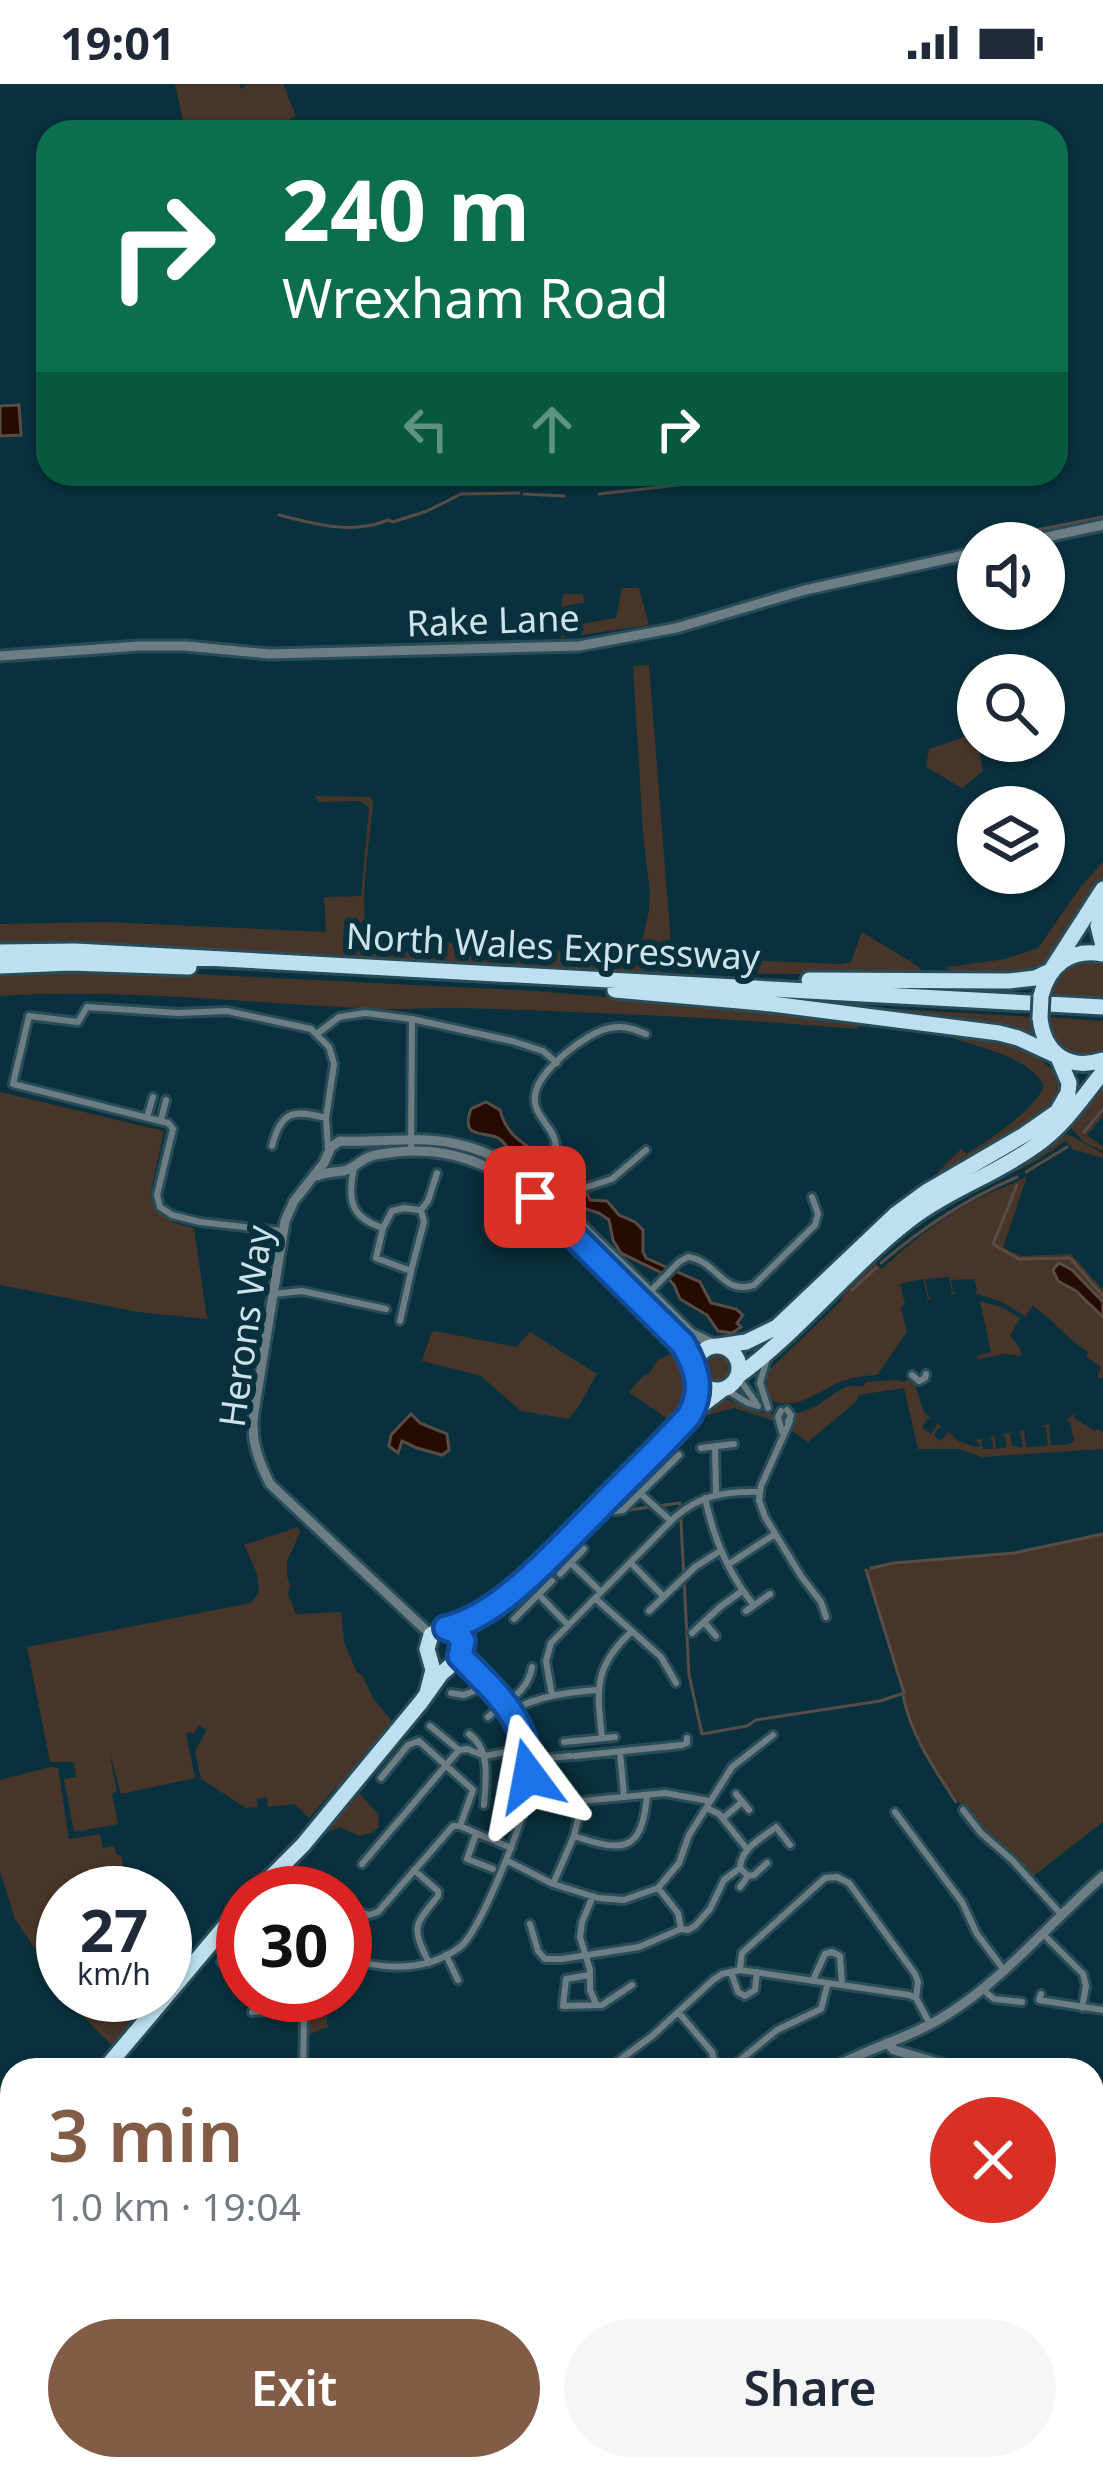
<!DOCTYPE html>
<html lang="en">
<head>
<meta charset="utf-8">
<style>
	body { margin:0; font-family:"Noto Sans",sans-serif; background:#f6f6f7; color:#1f2937; height:100vh; display:flex; flex-direction:column; font-size:45px; white-space:nowrap }
	* { box-sizing:border-box; margin:0 }
	p { font-size:39px; color:#747a83 }
	.icon { flex:none; width:66px; height:66px; fill:none; stroke:currentColor; stroke-width:2; stroke-linecap:round; stroke-linejoin:round }
	.map { position:relative; flex:1; overflow:hidden }
	.drawer { position:absolute; left:0px; top:1974px; width:1104px; height:423px; display:flex; flex-direction:column; background:#fff; border-radius:36px 36px 0 0; box-shadow:0 3px 9px #0004 }
	.drawer>* { flex:none }
	.hud { position:absolute; left:36px; top:36px; width:1032px; height:366px; border-radius:36px; box-shadow:0 3px 9px #0004; background:#0b6e4f; color:#fff; overflow:hidden }
	.tools { position:absolute; left:957px; top:438px; display:grid; gap:24px }
	.tools a { display:grid; place-items:center; width:108px; height:108px; border-radius:50%; background:#fff; box-shadow:0 3px 9px #0004; font-size:60px }
	.speed { position:absolute; left:36px; top:1782px; display:flex; gap:24px; font-size:60px; font-weight:700; text-align:center }
	.speed>* { display:grid; place-content:center; width:156px; height:156px; border-radius:50%; background:#fff; box-shadow:0 3px 9px #0004; line-height:1 }
	.speed small { font-size:30px; font-weight:400 }
	.speed .limit { border:18px solid #d22; background:#fff; color:#111 }
	.pin { position:absolute; display:grid; place-items:center; width:102px; height:102px; color:#fff; margin:-51px; border-radius:24px; box-shadow:0 6px 18px #0006 }
	.me { position:absolute; width:132px; margin:-66px; rotate:347deg; stroke-linejoin:round; filter:drop-shadow(0 0 9px #0008) }
	.turn { display:flex; align-items:center; gap:42px; height:252px; padding:0 48px; font-size:54px }
	.turn .icon { width:156px; height:156px; stroke-width:2.5 }
	.turn b { display:block; font-size:84px; line-height:102px }
	.lanes { display:flex; align-items:center; height:114px; padding:0 48px; background:#0003; justify-content:center; gap:60px; direction:ltr }
	.lanes .off { opacity:.35 }
	.round { display:grid; place-items:center; flex:none; width:126px; height:126px; border-radius:63px; background:#f6f6f7 }
	.overview { display:flex; align-items:center; justify-content:space-between; height:204px; padding:0 48px }
	h1 { font-size:72px; font-weight:600; line-height:90px; color:#835c46 }
	.cta { display:flex; gap:24px; margin-top:auto; padding:24px 48px }
	.cta a { flex:1; height:138px; border-radius:72px; background:#835c46; color:#fff; font-size:48px; font-weight:600; line-height:138px; text-align:center }
	.cta a+a { background:#f6f6f7; color:#1f2937 }
	.status { display:flex; justify-content:space-between; align-items:center; height:84px; padding:0 60px; background:#fff; direction:ltr }
	.status svg { height:33px; fill:currentColor }
	.map>svg:first-child { display:block }
</style>
</head>
<body>
<div class="status"><b>19:01</b><svg viewBox="0 0 49 12"><path d="M0 12V9h3v3zM5 12V6h3v6zM10 12V3h3v9zM15 12V0h3v12zM26 1h20v11H26zM47 4h2v5h-2z"/></svg></div>
<div class="map">
<svg width="1103" height="2395" viewBox="0 0 1103 2395">
	<rect width="100%" height="100%" fill="#09303d"/>
	<path fill="#483529" d="M175,0H240L241,5L247,0H283L296,32L264,48H235L239,46L228,43L230,48H188L183,37Z
		M622,504H639L649,541L561,554L559,544L563,510H583L584,519L569,521V542L616,534Z
		M649,581L672,873L840,880L851,878L862,848L921,884L920,889C613,896 307,868 0,865V840L106,838L326,848L324,813L361,812L369,723L360,717L319,718L315,712L370,713L373,718C371,752 358,820 368,851L467,861L639,872L649,827L650,809L643,749L633,582Z
		M967,652H973L978,660L983,687L962,704L926,683L929,665Z
		M1103,777V796L1051,878L1030,888L949,889L947,883L1005,875L1038,864L1080,804Z
		M1078,875L1103,876V917L1050,914L1056,891Z
		M116,886L536,907L859,935L858,945C727,934 597,928 465,924C438,923 411,926 383,925C255,920 128,904 0,912V887Z
		M798,919L1035,933L1041,959Z
		M1049,933L1103,937V968C1070,979 1053,966 1049,933Z
		M961,952C996,956 1033,962 1057,991C1058,999 1060,1003 1057,1010C1048,1033 964,1079 940,1092L938,1088L961,1065L966,1070C989,1056 1035,1026 1044,1002C1030,973 981,964 952,954Z
		M1103,997V1022L1083,1047L1103,1025V1032L1087,1051L1103,1063V1067L1084,1058L1070,1043Z
		M0,1008L164,1047L150,1113L154,1116L158,1128L171,1133V1138L194,1144L207,1235L138,1228L0,1201Z
		M1063,1048L1103,1069V1074L1074,1066L1066,1057L1033,1079L995,1097L994,1094Z
		M1027,1092L1003,1164L1021,1172L1071,1170L1103,1206V1218L1072,1186L1058,1197L1076,1207L1103,1233V1294H1097L1101,1283L1086,1272L1088,1268C1067,1255 1054,1236 1033,1222L1026,1231L1028,1234L1002,1218L975,1209L977,1206L974,1195L951,1196L953,1208L957,1209L950,1211L952,1209L949,1193L925,1195L929,1214L932,1215L925,1216L928,1214L923,1195L900,1200L905,1220L901,1223L907,1248L877,1291C864,1292 851,1293 838,1299C814,1310 792,1330 765,1313L762,1298H767L770,1285L841,1217L844,1205L874,1178L882,1185C912,1157 946,1130 983,1112C998,1105 1013,1101 1027,1092Z
		M980,1217L1001,1223L1020,1234L1010,1252L1020,1264L1021,1272L1005,1270L977,1275V1272L991,1268Z
		M435,1247L516,1263L530,1248L597,1290L577,1325L568,1335L521,1327L481,1292L422,1277L431,1249Z
		M672,1257C696,1289 695,1304 679,1338H672L629,1308L645,1290L648,1291L658,1276L669,1271Z
		M701 1283a16 16 0 1 1 32 0a16 16 0 1 1-32 0Z
		M897,1296L902,1298L907,1296L915,1301L924,1328L931,1335H927L922,1344L931,1350L937,1341L934,1339L941,1342L933,1351L941,1357L948,1348L946,1345L958,1357L976,1363L981,1362L976,1356L984,1355L981,1357L983,1365H993L992,1355L989,1354L995,1352L996,1365L1007,1363L1005,1352L1001,1351L1012,1348L1010,1351L1012,1362L1023,1364L1021,1349L1018,1348L1024,1346L1026,1363L1048,1362L1046,1343L1042,1342L1049,1340L1051,1361H1067L1074,1357L1070,1338L1066,1337L1074,1330V1334L1095,1347L1097,1345L1103,1348V1365L982,1373L959,1365H918L904,1304L858,1311L857,1317L808,1358L781,1339L734,1324L700,1333C706,1328 715,1318 723,1316C732,1315 741,1321 749,1324C769,1333 794,1333 814,1323C832,1314 842,1297 863,1303L866,1298Z
		M298,1443L300,1448L287,1478V1492L290,1501L288,1511L296,1530L341,1528L344,1558L357,1589L362,1591L373,1614L394,1640L364,1676L350,1697L336,1703L309,1734L295,1720L268,1723L267,1713L256,1715L258,1723L246,1724L201,1695L195,1667L207,1646L199,1641L193,1650L189,1648L186,1650L195,1694L121,1710L109,1666L117,1708L112,1709L118,1740L74,1748L64,1695L76,1693L74,1678H50L27,1563L251,1519L259,1508L257,1490L244,1461Z
		M1103,1450V1738L1032,1793C979,1741 913,1682 904,1608L866,1486L894,1479L1014,1469Z
		M51,1683L58,1684L69,1755L100,1750L103,1764L114,1762L116,1771H121L125,1790L141,1809H63V1907L15,1835L0,1787V1696Z
		M358,1708L378,1730L379,1743L374,1748L360,1752L340,1743L326,1749Z
		M66,1911H160L115,1965L74,1923Z
		M311,1911H323L328,1943L310,1950L304,1930L310,1922Z
		M1103,2286V2395H1068L1064,2385H1092V2298Z
		M379,2385H506L509,2395H356Z"/>
	<path fill="#260c00" stroke="#584c46" stroke-width="3" d="M19,321L21,351L0,352V322Z
		M486,1018L500,1026C509,1061 536,1061 553,1085L578,1090L590,1116L607,1117L619,1131L635,1138L643,1146V1168L646,1174L700,1198L711,1219L736,1225L743,1231L737,1239L741,1243L732,1249L718,1247L707,1231L680,1215L674,1201L664,1190L621,1169L613,1156L609,1136L599,1129L586,1125L573,1107L554,1102C548,1095 546,1084 537,1079C526,1073 528,1080 517,1074C508,1069 507,1057 496,1053C479,1047 461,1054 471,1025Z
		M1059,1179L1072,1186L1103,1218V1233L1076,1207L1058,1197L1053,1186Z
		M411,1330L420,1339L447,1350L449,1366L442,1371L417,1364L402,1357L398,1369L389,1362L391,1351Z"/>
	<g fill="none" stroke-linecap="round" stroke-linejoin="round">
		<path stroke="#584c46" stroke-width="3" d="M524,410L564,412
			M599,410L774,390
			M279,431C315,440 352,451 388,436L393,438L427,427L461,410L519,409
			M1031,447L1103,433
			M1084,1048L1103,1025
			M1026,1088L1067,1063
			M1017,1101L993,1160L1019,1175L1070,1174L1103,1212
			M881,1179C923,1143 966,1115 1017,1093
			M852,1206L876,1184
			M628,1426L680,1419L689,1591L702,1650L747,1642L756,1636L880,1617L904,1609L866,1486
			M871,1484L894,1479L1014,1469L1103,1450
			M903,1611C910,1650 935,1686 956,1718"/>
		<g stroke="#294c59" stroke-width="12">
			<path id="minor" d="M318,949L339,933L365,929L412,935L512,957L543,967L557,979
				M147,1033L153,1013
				M161,1036L166,1016
				M272,1062C281,1027 293,1025 326,1034
				M411,1068L412,935
				M354,1084C347,1116 351,1134 383,1144L392,1127L404,1124L419,1126
				M531,1094L556,1061C554,1042 532,1032 535,1011C538,987 586,948 610,944C623,941 634,945 646,950
				M421,1126L428,1117L437,1089
				M554,1131L578,1106L612,1095L646,1066
				M383,1144L376,1174L411,1187L424,1138L421,1126
				M282,1147L200,1138L172,1131L160,1123L157,1111L173,1045L168,1039L13,1000L29,932L78,938L87,923L178,929L227,927L311,945L329,963L334,980L326,1034L328,1064
				M273,1210L302,1207L386,1225
				M641,1217L679,1178L688,1173C718,1177 722,1212 754,1201L815,1141L818,1130L812,1113
				M400,1237L411,1188
				M766,1278L760,1299L768,1324
				M912,1291L919,1297L925,1294L926,1290
				M740,1296L756,1319
				M725,1305L748,1319L758,1322
				M787,1326L791,1331L788,1338
				M781,1327L778,1333L782,1348
				M790,1337L761,1402L759,1416L765,1433L801,1492L821,1518L826,1533
				M715,1362L716,1410
				M701,1364L734,1360
				M641,1410L671,1437
				M705,1414C713,1452 728,1489 753,1520
				M615,1427L623,1426L679,1371
				M571,1479L601,1508
				M631,1479L663,1512
				M729,1480L775,1450
				M560,1490L584,1465
				M539,1511L568,1541
				M596,1515L661,1573L676,1599
				M649,1527L695,1483L720,1467
				M746,1527L770,1510
				M514,1535L552,1497
				M704,1538L716,1552
				M692,1549L720,1523L742,1507
				M451,1609L464,1611L487,1602
				M552,1611L546,1577L551,1559L675,1433C700,1411 727,1407 759,1408
				M512,1626C540,1612 567,1608 598,1606
				M488,1633C506,1617 528,1609 532,1583
				M430,1642L459,1666
				M469,1650C491,1666 486,1696 484,1721
				M602,1654C597,1606 593,1584 630,1549
				M564,1658L615,1653
				M620,1668L624,1712
				M575,1672L682,1661L687,1659V1654
				M529,1676L570,1672
				M381,1694L408,1661L419,1657L473,1706L460,1742
				M736,1710L749,1726
				M707,1724L719,1730L747,1765
				M963,1726L981,1749L1012,1776L1060,1829
				M895,1728L962,1818L977,1850L1004,1886
				M723,1734L742,1718
				M476,1750L467,1775L493,1785
				M574,1752C622,1768 642,1770 647,1711
				M506,1776L553,1800L598,1814L624,1816L658,1804L679,1779L689,1751L732,1683L773,1651
				M362,1780L459,1666L467,1665L485,1672L526,1664
				M740,1784L748,1792L754,1791L767,1779
				M414,1786L438,1807V1812C414,1842 411,1842 429,1879
				M553,1800L574,1752L582,1717L665,1709L709,1717
				M740,1803L748,1792
				M658,1804L678,1829L681,1845
				M593,1812L582,1838L580,1853L590,1886V1906L596,1920
				M345,1823L369,1831L378,1828L453,1742H460L511,1764
				M530,1840L538,1867L545,1875H562L639,1863L681,1845L688,1846L695,1842L710,1825L724,1796L740,1784C741,1764 761,1755 776,1743L790,1761
				M1043,1850L1083,1890L1086,1902L1082,1924
				M446,1871L458,1896
				M345,1874C384,1886 425,1889 460,1863C480,1848 523,1738 528,1711C531,1694 529,1673 525,1656C515,1622 487,1600 464,1576
				M221,1878H243
				M740,1884L742,1869L825,1794L837,1793L849,1799L915,1890L918,1898L916,1914
				M731,1888L738,1908L745,1912L755,1906L757,1888
				M589,1891L566,1895L563,1922L602,1921L632,1901
				M813,1896L825,1870L832,1868L840,1872L842,1901
				M982,1905L994,1915L1022,1918
				M1041,1910L1039,1916L1103,1926
				M266,1911V1927L291,1928L304,1933L303,1986
				M252,1928L266,1927
				M678,1928L712,1968L716,1986
				M219,1986L303,1982
				M606,1986L652,1952L713,1896L722,1890L740,1886L909,1911L916,1914L930,1940
				M728,1986L777,1946L821,1925L828,1899
				M1092,2085L1103,2086
				M1102,2178L1103,2177
				M1092,2220L1103,2221
				M0,2228L12,2227
				M1092,2259L1103,2249
				M0,2341L12,2295
				M197,2385L205,2395
				M550,2385L553,2395
				M645,2385L648,2395
				M1021,2385L1028,2395
				M1031,2385L1034,2395
				M128,2395L143,2385
				M577,2395L608,2385
				M790,2395L800,2385
				M857,2395L859,2394
				M1001,2395L1015,2385"/>
		</g>
		<g stroke="#294c59" stroke-width="15">
			<path id="tertiary" d="M1019,459L1103,441
				M0,572L139,562H185L269,570L579,562L676,544L805,506L978,468
				M317,1092C326,1088 333,1088 343,1087C355,1085 362,1073 375,1071C475,1052 527,1103 591,1168C622,1199 653,1229 683,1260L696,1287
				M431,1551L270,1400C258,1376 250,1355 254,1328L285,1137L294,1117L324,1079L331,1063L340,1057C377,1059 416,1052 452,1059C514,1070 555,1114 597,1157C629,1187 660,1218 691,1249L718,1262
				M887,1959L894,1966L962,1986
				M829,1986C867,1964 911,1954 948,1930C1004,1895 1053,1836 1103,1792
				M1092,2008L1103,2009
				M257,2395L269,2385
				M921,2395L924,2391H933L934,2385"/>
		</g>
		<g stroke="#294c59" stroke-width="21">
			<path id="trunk" d="M1103,824L1098,842L1103,862
				M0,868L75,867L1103,923
				M0,882L70,879L189,883
				M1053,883L1103,805
				M809,896L1009,897L1035,894L1050,887
				M615,906L772,920L999,949L1018,954L1055,971
				M1041,912C1049,881 1070,864 1103,870
				M1040,934C1044,970 1069,987 1103,976
				M719,1262L746,1258L777,1243L896,1130L926,1108L1024,1051L1057,1028L1068,1009L1069,999L1058,973
				M695 1284a22 22 0 1 1 44 0a22 22 0 1 1-44 0Z
				M738,1292C800,1247 848,1184 908,1137C948,1106 995,1091 1035,1062C1064,1042 1082,1014 1103,988
				M427,1609L433,1586L427,1565L431,1551L441,1545L456,1542L473,1535L512,1507L542,1481L690,1330L723,1305
				M255,1809L303,1761L421,1618L441,1590L458,1575L463,1567L464,1551L472,1537
				M104,1986L243,1821
				M0,2111L12,2096"/>
		</g>
		<use href="#minor" stroke="#6d7d84" stroke-width="6"/>
		<use href="#tertiary" stroke="#6d7d84" stroke-width="9"/>
		<use href="#trunk" stroke="#bee0ee" stroke-width="15"/>
		<g stroke="#294c59" stroke-width="21" stroke-linecap="butt">
			<path id="trunk-bridge" d="M1040,934L1041,912"/>
		</g>
		<use href="#trunk-bridge" stroke="#bee0ee" stroke-width="15"/>
	</g>
	<g fill="none" stroke-linecap="round" stroke-linejoin="round">
		<g stroke="#114b97" stroke-width="30">
			<path id="route" d="M529,1692C530,1636 496,1609 460,1572L463,1557L456,1548L446,1544C500,1533 559,1463 598,1425C628,1394 660,1364 689,1332C704,1306 697,1285 683,1260L535,1113"/>
		</g>
		<use href="#route" stroke="#1a73e8" stroke-width="21"/>
	</g>
	<g text-anchor="middle" dominant-baseline="central" stroke-width="12" stroke-linejoin="round" paint-order="stroke">
		<g font-size="36" fill="#cee2ea" stroke="#09303d">
			<text transform="translate(493 536) rotate(-2)">Rake Lane</text>
			<text transform="translate(553 862) rotate(3)">North Wales Expressway</text>
			<text transform="translate(245 1242) rotate(-82)">Herons Way</text>
		</g>
	</g>
</svg>
<div class="tools">
<a><svg class="icon" aria-label="sound" viewBox="0 0 24 24"><path d="M4 9h4l5-4v14l-5-4H4zM17 9q2 3 0 6"/></svg></a>
<a><svg class="icon" aria-label="search" viewBox="0 0 24 24"><circle cx="10" cy="10" r="6"/><path d="M15 15l6 6"/></svg></a>
<a><svg class="icon" aria-label="layers" viewBox="0 0 24 24"><path d="M12 4l9 5-9 5-9-5zM3 14l9 5 9-5"/></svg></a>
</div>
<div class="speed"><div>27<small>km/h</small></div><div class="limit">30</div></div>
<div class="pin" style="left:535px;top:1113px;background:#d93025"><svg class="icon" aria-label="arrive" viewBox="0 0 24 24"><path d="M6 21V4h12l-3 4 3 4H6"/></svg></div>
<svg class="me" style="left:529px;top:1692px" viewBox="-20 -20 40 40"><path d="M0-17L14 15 0 8-14 15z" fill="#1a73e8" stroke="#fff" stroke-width="4"/></svg>
<div class="hud">
<div class="turn"><svg class="icon" aria-label="right" viewBox="0 0 24 24"><path d="M7 20v-9h11M14 6l5 5-5 5"/></svg><div><b>240 m</b>Wrexham Road</div></div>
<div class="lanes"><svg class="icon off" aria-label="left" viewBox="0 0 24 24"><path d="M17 20v-9H6M10 6l-5 5 5 5"/></svg><svg class="icon off" aria-label="ahead" viewBox="0 0 24 24"><path d="M12 20V5M6 11l6-6 6 6"/></svg><svg class="icon" aria-label="right" viewBox="0 0 24 24"><path d="M7 20v-9h11M14 6l5 5-5 5"/></svg></div>
</div>
<section class="drawer">
<div class="overview"><div><h1>3 min</h1><p>1.0 km · 19:04</p></div><a class="round" style="background:#d93025;color:#fff"><svg class="icon" aria-label="close" viewBox="0 0 24 24"><path d="M6 6l12 12M18 6L6 18"/></svg></a></div>
<div class="cta"><a>Exit</a><a>Share</a></div>
</section>
</div>
</body>
</html>
